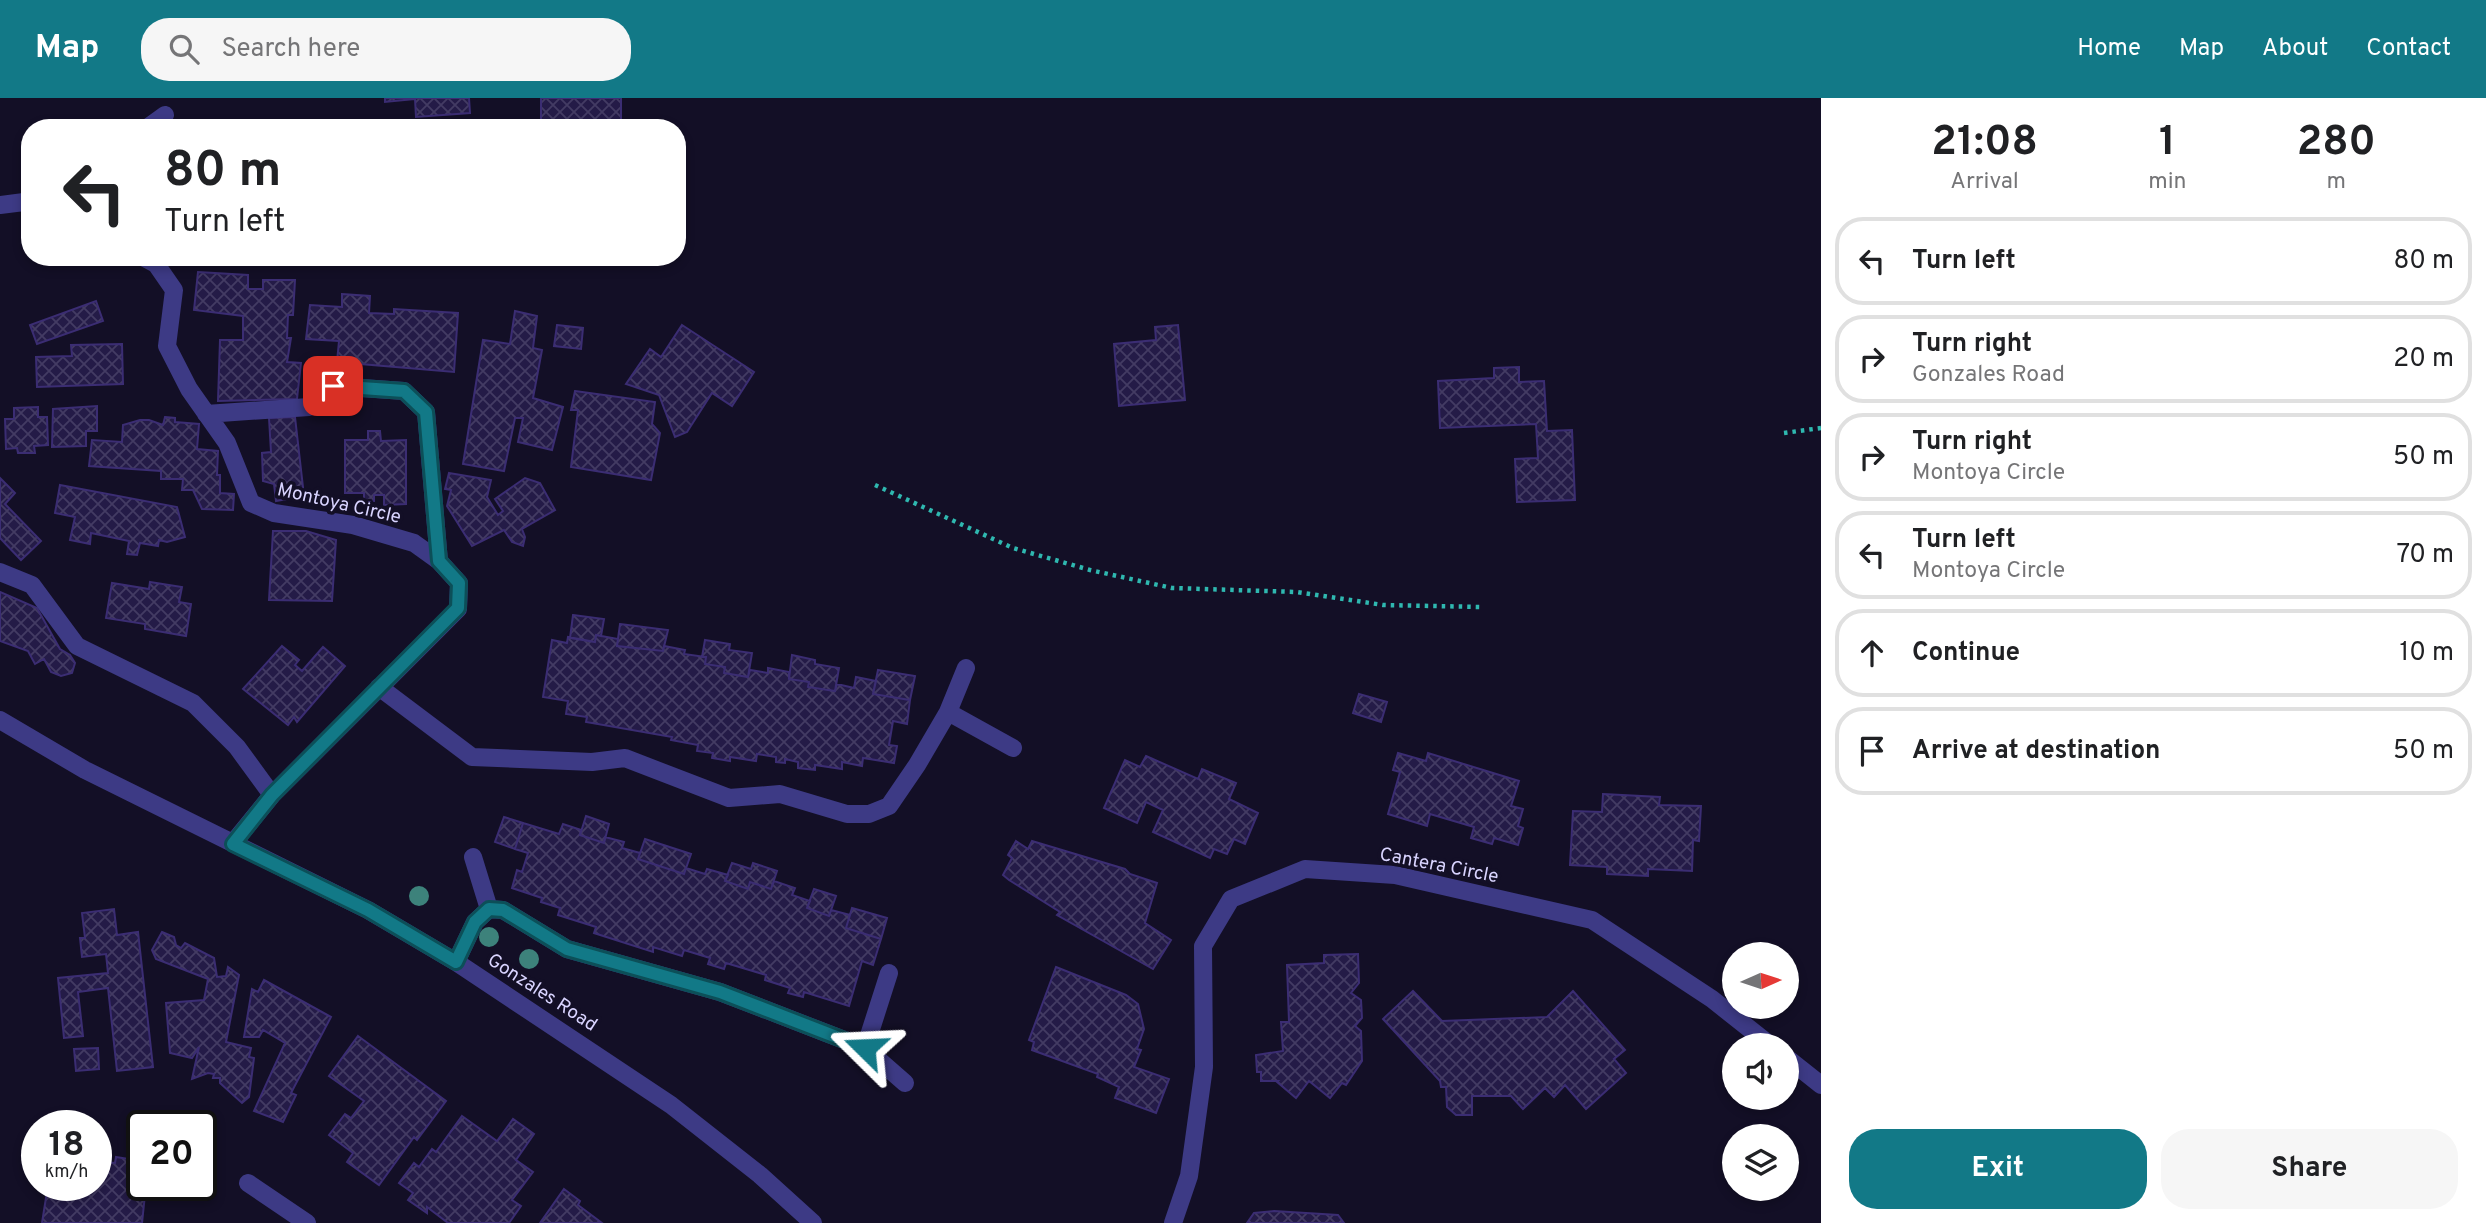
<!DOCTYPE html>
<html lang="en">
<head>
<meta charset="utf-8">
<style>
	body { margin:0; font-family:Overpass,sans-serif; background:#f6f6f6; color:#202124; height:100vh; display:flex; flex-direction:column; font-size:26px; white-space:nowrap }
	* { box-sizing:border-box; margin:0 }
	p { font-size:23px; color:#757577 }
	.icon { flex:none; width:38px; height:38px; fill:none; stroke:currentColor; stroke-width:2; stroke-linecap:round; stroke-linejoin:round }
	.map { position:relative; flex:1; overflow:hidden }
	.drawer { display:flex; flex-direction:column; background:#fff; width:665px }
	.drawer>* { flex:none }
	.guide { position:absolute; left:21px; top:21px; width:665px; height:147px; border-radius:28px; box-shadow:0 4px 10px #0003; background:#fff; color:#202124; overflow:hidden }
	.needle { width:46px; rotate:87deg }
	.buttons { position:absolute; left:1722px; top:844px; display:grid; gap:14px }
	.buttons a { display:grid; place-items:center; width:77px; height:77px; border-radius:50%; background:#fff; box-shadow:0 4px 10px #0003; font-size:35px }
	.speed { position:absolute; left:21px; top:1012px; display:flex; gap:14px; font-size:35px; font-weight:700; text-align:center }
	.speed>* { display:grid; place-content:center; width:91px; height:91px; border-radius:50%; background:#fff; box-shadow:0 4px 10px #0003; line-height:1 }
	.speed small { font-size:18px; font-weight:400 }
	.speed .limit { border:4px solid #111; border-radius:10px; background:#fff; color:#111 }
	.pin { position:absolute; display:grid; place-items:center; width:60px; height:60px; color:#fff; margin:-30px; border-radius:14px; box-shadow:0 4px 10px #0006 }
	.me { position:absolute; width:77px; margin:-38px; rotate:291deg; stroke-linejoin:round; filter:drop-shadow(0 0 5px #0008) }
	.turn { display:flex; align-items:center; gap:24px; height:147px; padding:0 28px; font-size:32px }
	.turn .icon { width:91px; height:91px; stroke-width:2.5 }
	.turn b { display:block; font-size:49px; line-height:60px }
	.eta { display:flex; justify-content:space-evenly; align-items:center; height:119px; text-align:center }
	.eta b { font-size:42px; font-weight:700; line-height:49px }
	.button { display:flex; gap:14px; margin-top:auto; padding:14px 28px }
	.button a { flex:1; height:80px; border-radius:28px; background:#127987; color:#fff; font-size:28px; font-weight:700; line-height:80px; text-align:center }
	.button a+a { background:#f6f6f6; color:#202124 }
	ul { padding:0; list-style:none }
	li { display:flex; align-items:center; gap:21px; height:88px; margin:0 14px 10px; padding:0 14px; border:4px solid #e0e0e0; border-radius:28px }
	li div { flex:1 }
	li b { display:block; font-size:26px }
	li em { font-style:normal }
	header { display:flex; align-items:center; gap:42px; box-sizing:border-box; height:98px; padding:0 35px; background:#127987; color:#fff }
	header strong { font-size:33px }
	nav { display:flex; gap:38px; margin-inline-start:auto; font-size:24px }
	.search { width:490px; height:63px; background:#f6f6f6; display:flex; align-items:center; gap:18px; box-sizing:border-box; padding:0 24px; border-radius:28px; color:#757577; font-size:26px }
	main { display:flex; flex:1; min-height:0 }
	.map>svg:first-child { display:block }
</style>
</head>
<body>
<header>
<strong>Map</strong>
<div class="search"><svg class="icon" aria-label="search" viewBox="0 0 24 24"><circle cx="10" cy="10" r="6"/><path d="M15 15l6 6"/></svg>Search here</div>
<nav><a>Home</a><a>Map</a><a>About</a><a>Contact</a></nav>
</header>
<main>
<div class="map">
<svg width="1821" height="1125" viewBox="0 0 1821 1125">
	<defs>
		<pattern id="building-cross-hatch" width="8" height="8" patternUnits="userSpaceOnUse" patternTransform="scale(1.75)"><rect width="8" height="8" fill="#241b47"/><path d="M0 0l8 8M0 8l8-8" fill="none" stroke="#433b63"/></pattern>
	</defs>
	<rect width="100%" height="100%" fill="#130f26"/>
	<path fill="url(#building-cross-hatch)" stroke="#3b2d73" stroke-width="2" d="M385,0H469L470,15L416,19L415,1L385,4Z
		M541,0H621V30H541Z
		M198,174L248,177V191H263V182H295L293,217H288L287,240H291L287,264L301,265L297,301L218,303L220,242H243V218L194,212Z
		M342,196L370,198L369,215L394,216V211L458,215L454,274L337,264L339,243L306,241L310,207L342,209Z
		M96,203L103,223L37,246L30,227Z
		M515,213L537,218L533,250L542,252L533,300L563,309L552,352L518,344L523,320H515L504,373L463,366L483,242L510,246Z
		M557,227L583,230L581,251L554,248Z
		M682,227L754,274L732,308L712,295L687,334L675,339L659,297L626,286L650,251L661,259Z
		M1178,227L1185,302L1119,308L1114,246L1156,242L1155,229Z
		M122,246L123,286L37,289L36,259L72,258L71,247Z
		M1519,269V284L1544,283L1547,333L1572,332L1575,402L1517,404L1515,361L1538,360L1536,326L1440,330L1438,283L1494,280V270Z
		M575,293L655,304L652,326L660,335L651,382L571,369L578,312H571Z
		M97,308V333H86V348L52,349L53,311Z
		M38,309V319H47L48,347L34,348L35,355H18L17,350L6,351L5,321H14V310Z
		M165,319L175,320V324L199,326L197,351L218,353L217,377H220V395L234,396L233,412L202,411L193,392H182L183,381H161V373L89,368L92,342L122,344L123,327L140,322H149L163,327Z
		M295,319L304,398L276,403L274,386L263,383L262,355L271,354L269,320Z
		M368,333H380L381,343L406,342V406L384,407V397H374V403H364V395H345V342H368Z
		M449,375L491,382L487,399L498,417L503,413L495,401L525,380L540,385L555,412L522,431L525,439L523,448L512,444L504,432L472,448L447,408L451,392L445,391Z
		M0,380L15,395L5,406L41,443L21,462L0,440Z
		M60,387L177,409L185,439L167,444L159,442L158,448L140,445L137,457L127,456L129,443L91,435L90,446L70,442L75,419L55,415Z
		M273,433H306L336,442L332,503L269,502Z
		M150,484L182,489L179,504L191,506L186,538L145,531V526L106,520L112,485L149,491Z
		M0,494L37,510L60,551L70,557L75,565L72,575L61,578L51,574L44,561L35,566L28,553L0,543Z
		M573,517L604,521L601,538L596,537L595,544L570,540Z
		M620,526L668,532L663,553L617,548Z
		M596,537L618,541L617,548L663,553L664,548L685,552L684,556L706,559L705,566L725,569L724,575L748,579L750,572L768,575V570L789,574V581L809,584L808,589L835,593L837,586L854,590L856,579L876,583L873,596L910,602L907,626L893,623L889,647L897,648L894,665L863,660L862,668L842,664V671L815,667V672L798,670V664L785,661V665L776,664V659L757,656L756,663L730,659V663L712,660L713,655L697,653L698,647L671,642L672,639L586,624L587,619L566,616L568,603L543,599L552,542L567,545L568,539L595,544Z
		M705,542L730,546L729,552L752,555L748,579L724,575L725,569L705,566L706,559H702Z
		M282,548L299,562L295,567L302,573L323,549L345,568L297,624L294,619L288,627L243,591Z
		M792,557L815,562V566L839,570L835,593L808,589L809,584L789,581Z
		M878,572L915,578L910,602L873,596Z
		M1359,596L1387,604L1381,624L1353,615Z
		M1398,655L1426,663L1428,655L1519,683L1511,708L1523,711L1518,728L1523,730L1518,747L1494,740L1492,746L1471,740L1474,729L1430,716L1427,728L1388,716L1400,674L1393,672Z
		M1146,658L1198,681L1202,671L1236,685L1229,701L1258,715L1245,746L1234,741L1227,756L1214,751L1210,760L1153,734L1163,712L1146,704L1137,725L1104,710L1125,662L1140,669Z
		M1603,696L1660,699L1659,707L1701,708L1699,743L1693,742L1692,773L1648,771V778L1607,776V769L1570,767L1573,713L1602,714Z
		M586,718L609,726L604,745L580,737Z
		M504,719L523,725L515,751L495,744Z
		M523,725L559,736L563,726L581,732L580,737L604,745L605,739L624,744L622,750L640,755L638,761L684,776L686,770L705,776L707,771L728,777L725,783L748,791L750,784L771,791L774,783L795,790L792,797L810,803L807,810L829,818L831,812L850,817L846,830L881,841L873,867L862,863L849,908L804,894L803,899L788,895L790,890L765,882L766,877L726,865L724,871L708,866L710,860L684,852L682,858L653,849V854L594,835L596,829L558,817L560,810L541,804L542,800L512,790L517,772L522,774L528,755L515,751Z
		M645,741L691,756L684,776L638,761Z
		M1016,743L1028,751L1032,743L1125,771L1130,776L1157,785L1145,825L1171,842L1153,871L1057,817L1060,814L1009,782L1003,777L1012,760L1008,757Z
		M732,765L751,771L753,765L777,773L771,791L750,784L748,791L725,783Z
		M814,791L836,798L829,818L807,810Z
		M852,810L887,820L881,841L846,830Z
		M114,811L117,837L138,834L153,969L117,973L108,890L78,894L83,938L64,940L58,880L108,875L106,856L82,859L80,840H85L82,815Z
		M162,834L174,839L176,847L181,850L185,845L214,860L217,879L226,878L228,869L239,877L226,944L251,950L249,959L254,960L249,999L242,1005L220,985V980H213L214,976L208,975L192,981L199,949L192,960L170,955L166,905L204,902L208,881L156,861L152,852Z
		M1358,856L1359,885L1351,895L1361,902L1362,920L1355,928L1361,933L1362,963L1346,987L1342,985L1330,1000L1309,983L1296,1000L1277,984L1278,983H1261V974H1257L1256,957L1283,953L1281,924H1289L1287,867L1324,865V857Z
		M1056,869L1126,897L1138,906L1144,931L1137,951L1141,952L1134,969L1169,981L1156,1015L1115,1000L1119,989L1097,979L1098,976L1032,952L1034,944L1029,942Z
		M264,882L331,919L291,995L296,997L283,1024L254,1013L285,945L263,932L259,939H244L252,891L258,894Z
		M1413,893L1442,923L1547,919L1573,893L1625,952L1614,961L1626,975L1586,1011L1565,987L1554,999L1545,990L1523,1011L1511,998H1472V1017H1456L1447,1009L1446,989H1441L1440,983L1383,921Z
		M358,938L446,1003L417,1042L414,1039L379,1087L347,1064L353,1055L329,1037L345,1016L351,1020L364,1003L329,978Z
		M98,950L99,971L76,973L74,951Z
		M462,1018L497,1043L513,1021L534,1036L516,1062L533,1074L512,1102L521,1108L509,1125H448L427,1109V1115L408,1102L413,1095L399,1085L414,1065L419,1069L432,1051L436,1054Z
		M116,1059L142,1063V1087H146L142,1125H42L48,1087H96V1063L115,1065Z
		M564,1091L580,1103L578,1107L602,1125H540Z
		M1274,1113L1338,1117L1344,1125H1247L1254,1115Z"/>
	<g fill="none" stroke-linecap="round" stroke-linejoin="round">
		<path stroke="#2fb8b0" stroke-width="4.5" stroke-dasharray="3.5 5" stroke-linecap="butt" d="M1784,335L1821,330
			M875,387L1013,450L1090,472L1172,490L1297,494L1383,507L1481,509"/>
		<path stroke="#3d3a85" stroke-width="18" d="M147,30L165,17
			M0,107L24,104L30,107
			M143,159L156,166L174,192L167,248L189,291L227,345L251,405L274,415L353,427L414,445L439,463L459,485L458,511L272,697L233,745
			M206,316L309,309L333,288L404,293L426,314L439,463
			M0,474L32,487L77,548L193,605L237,649L272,697
			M379,589L472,659L592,664L625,660L729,700L780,696L847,716H869L889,708L917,667L948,614L966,570
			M948,614L1013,650
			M0,622L85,672L368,812L456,864L671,1007L760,1077L813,1125
			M473,759L489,811
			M456,864L475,824L489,811L503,812L567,851L720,894L865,950L905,985
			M865,950L889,875
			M1787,960L1821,987
			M248,1085L307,1125
			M1173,1125L1189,1078L1204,969L1203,848L1231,801L1305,771L1395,777L1592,822L1712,901L1770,947"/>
	</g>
	<g fill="#3d827b">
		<circle cx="419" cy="798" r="10"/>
		<circle cx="489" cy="839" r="10"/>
		<circle cx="529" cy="861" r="10"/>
	</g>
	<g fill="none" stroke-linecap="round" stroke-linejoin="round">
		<g stroke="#0c4f58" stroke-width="18">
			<path id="route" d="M333,288L404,293L426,314L439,463L459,485L458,510L272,697L233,746L368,812L456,864L475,824L489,811L503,812L567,851L720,894L865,950"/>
		</g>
		<use href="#route" stroke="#127987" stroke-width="12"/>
	</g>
	<g text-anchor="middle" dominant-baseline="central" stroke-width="7" stroke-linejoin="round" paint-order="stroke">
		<g font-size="19" fill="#d9d4ff" stroke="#130f26">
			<text transform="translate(339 406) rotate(13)">Montoya Circle</text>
			<text transform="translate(1439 768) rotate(11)">Cantera Circle</text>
			<text transform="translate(542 895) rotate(33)">Gonzales Road</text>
		</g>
	</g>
</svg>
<div class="buttons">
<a><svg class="needle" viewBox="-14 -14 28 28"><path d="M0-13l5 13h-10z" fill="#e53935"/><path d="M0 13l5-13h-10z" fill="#757577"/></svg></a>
<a><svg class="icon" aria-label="sound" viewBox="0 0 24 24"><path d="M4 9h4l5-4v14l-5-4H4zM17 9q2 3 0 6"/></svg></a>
<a><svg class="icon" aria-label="layers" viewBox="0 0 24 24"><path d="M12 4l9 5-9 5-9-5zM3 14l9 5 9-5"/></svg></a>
</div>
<div class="speed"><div>18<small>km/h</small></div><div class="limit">20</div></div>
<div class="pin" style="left:333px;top:288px;background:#d93025"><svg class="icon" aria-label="arrive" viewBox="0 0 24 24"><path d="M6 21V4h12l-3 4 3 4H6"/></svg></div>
<svg class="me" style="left:865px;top:950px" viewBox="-20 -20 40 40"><path d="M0-17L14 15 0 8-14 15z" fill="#127987" stroke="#fff" stroke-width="4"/></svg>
<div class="guide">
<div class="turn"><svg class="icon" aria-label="left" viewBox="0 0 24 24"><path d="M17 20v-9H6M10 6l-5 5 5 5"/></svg><div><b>80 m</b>Turn left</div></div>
</div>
</div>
<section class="drawer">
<div class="eta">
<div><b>21:08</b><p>Arrival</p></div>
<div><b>1</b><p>min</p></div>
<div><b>280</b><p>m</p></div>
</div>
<ul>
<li><svg class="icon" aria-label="left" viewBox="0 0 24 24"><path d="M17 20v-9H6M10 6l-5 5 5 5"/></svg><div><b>Turn left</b></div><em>80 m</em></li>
<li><svg class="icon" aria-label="right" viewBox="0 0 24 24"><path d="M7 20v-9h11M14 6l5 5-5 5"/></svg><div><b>Turn right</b><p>Gonzales Road</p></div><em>20 m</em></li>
<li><svg class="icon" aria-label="right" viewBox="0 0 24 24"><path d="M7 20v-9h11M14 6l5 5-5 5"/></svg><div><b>Turn right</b><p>Montoya Circle</p></div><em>50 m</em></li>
<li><svg class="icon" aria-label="left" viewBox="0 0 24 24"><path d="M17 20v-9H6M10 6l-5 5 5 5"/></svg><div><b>Turn left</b><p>Montoya Circle</p></div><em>70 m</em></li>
<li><svg class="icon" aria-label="ahead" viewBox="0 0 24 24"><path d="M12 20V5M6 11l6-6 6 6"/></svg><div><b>Continue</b></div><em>10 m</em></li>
<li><svg class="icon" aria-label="arrive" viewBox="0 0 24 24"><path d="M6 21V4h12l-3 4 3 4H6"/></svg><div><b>Arrive at destination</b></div><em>50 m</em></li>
</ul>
<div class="button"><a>Exit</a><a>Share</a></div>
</section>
</main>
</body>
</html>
